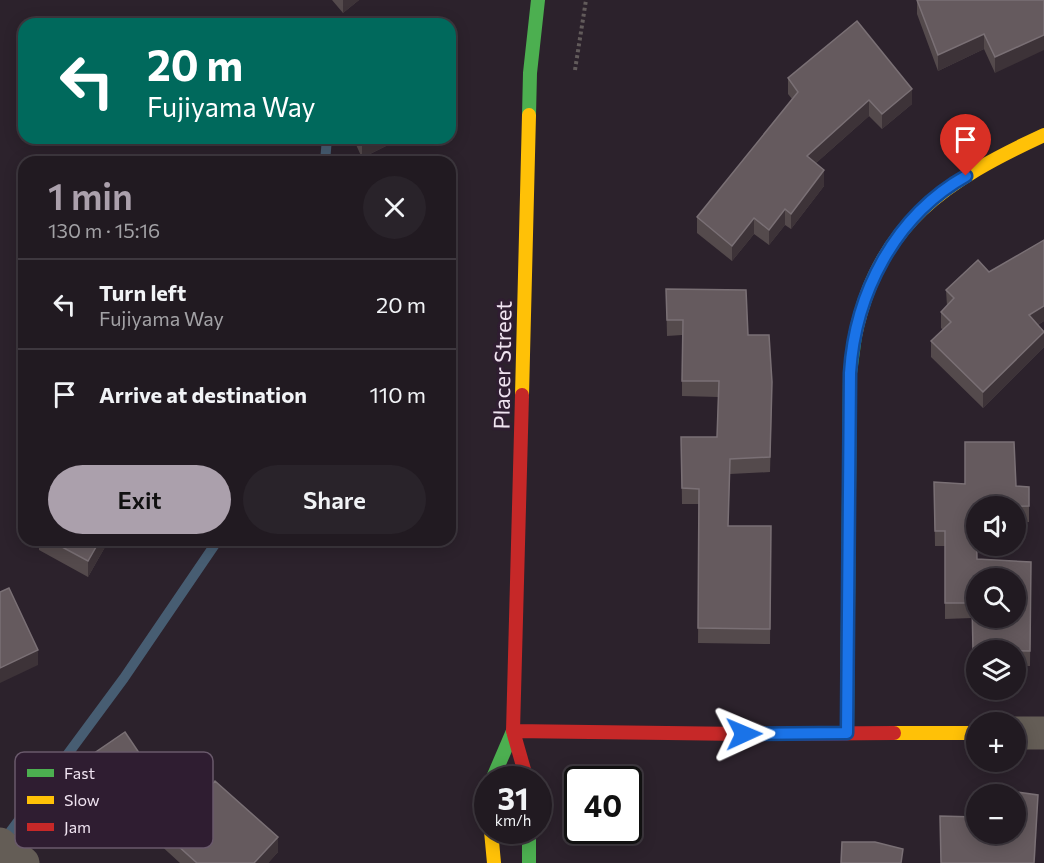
<!DOCTYPE html>
<html lang="en">
<head>
<meta charset="utf-8">
<style>
	body { margin:0; font-family:Commissioner,sans-serif; background:#29232a; color:#f1f3f6; height:100vh; display:flex; flex-direction:column; font-size:22px; white-space:nowrap }
	* { box-sizing:border-box; margin:0 }
	p { font-size:20px; color:#a2a1a5 }
	.icon { flex:none; width:33px; height:33px; fill:none; stroke:currentColor; stroke-width:2; stroke-linecap:round; stroke-linejoin:round }
	.map { position:relative; flex:1; overflow:hidden }
	.drawer { position:absolute; left:18px; top:156px; width:438px; height:390px; display:flex; flex-direction:column; background:#211a21; border-radius:18px; box-shadow:0 3px 15px #0003,0 0 0 2px #3e383f }
	.drawer>* { flex:none }
	.top-card { position:absolute; left:18px; top:18px; width:438px; height:126px; border-radius:18px; box-shadow:0 3px 15px #0003,0 0 0 2px #3e383f; background:#00695c; color:#fff; overflow:hidden }
	.buttons { position:absolute; left:966px; top:496px; display:grid; gap:12px }
	.buttons a { display:grid; place-items:center; width:60px; height:60px; border-radius:50%; background:#211a21; box-shadow:0 3px 15px #0003,0 0 0 2px #3e383f; font-size:30px }
	.speed { position:absolute; left:474px; top:766px; display:flex; gap:12px; font-size:30px; font-weight:700; text-align:center }
	.speed>* { display:grid; place-content:center; width:78px; height:78px; border-radius:50%; background:#211a21; box-shadow:0 3px 15px #0003,0 0 0 2px #3e383f; line-height:1 }
	.speed small { font-size:15px; font-weight:400 }
	.speed .limit { border:3px solid #111; border-radius:9px; background:#fff; color:#111 }
	.pin { position:absolute; display:grid; place-items:center; width:51px; height:51px; color:#fff; margin:-62px -26px; border-radius:50% 50% 50% 0; rotate:-45deg; box-shadow:0 0 6px #0007 }
	.pin .icon { rotate:45deg }
	.me { position:absolute; width:66px; margin:-33px; rotate:89deg; stroke-linejoin:round; filter:drop-shadow(0 0 4px #0008) }
	.turn { display:flex; align-items:center; gap:21px; height:126px; padding:0 30px; font-size:27px }
	.turn .icon { width:78px; height:78px; stroke-width:2.5 }
	.turn b { display:block; font-size:42px; line-height:51px }
	.round { display:grid; place-items:center; flex:none; width:63px; height:63px; border-radius:32px; background:#29232a }
	.headline { display:flex; align-items:center; justify-content:space-between; height:102px; padding:0 30px }
	h1 { font-size:36px; font-weight:600; line-height:45px; color:#aba0ac }
	.cta { display:flex; gap:12px; margin-top:auto; padding:12px 30px }
	.cta a { flex:1; height:69px; border-radius:36px; background:#aba0ac; color:#111; font-size:24px; font-weight:600; line-height:69px; text-align:center }
	.cta a+a { background:#29232a; color:#f1f3f6 }
	ul { padding:0; list-style:none }
	li { display:flex; align-items:center; gap:18px; height:90px; padding:0 30px; border-top:2px solid #3e383f }
	li div { flex:1 }
	li b { display:block; font-size:22px }
	li em { font-style:normal }
	.map>svg:first-child { display:block }
</style>
</head>
<body>
<div class="map">
<svg width="1044" height="863" viewBox="0 0 1044 863">
	<rect width="100%" height="100%" fill="#2c222c"/>
	<g fill="none" stroke-linecap="round" stroke-linejoin="round">
		<path stroke="#475d72" stroke-width="10" d="M325,162L327,138
			M2,843L124,678L218,540"/>
		<path stroke="#625b5b" stroke-width="4" stroke-dasharray="3 3" stroke-linecap="butt" d="M575,70L586,0"/>
		<path stroke="#645d56" stroke-width="33" d="M1016,733H1044
			M0,844L23,863"/>
		<path stroke="#4caf50" stroke-width="14" d="M529,115L530,73L538,0
			M847,733L850,373L855,336
			M492,780L513,731
			M529,831V863"/>
		<path stroke="#ffc107" stroke-width="14" d="M855,336C878,223 947,180 1044,135
			M522,395L529,115
			M894,733H976
			M491,831L494,863"/>
		<path stroke="#c62828" stroke-width="14" d="M522,395L513,731L527,780
			M513,731L744,734L894,733"/>
	</g>
	<path fill="#544a4c" d="M332,0H359L343,13Z
		M917,0H1044L995,73L984,49L938,71L917,14Z
		M788,78L912,104L882,129L869,116L816,163L824,186L791,229L785,225L769,245L754,234L732,261L697,233V217L792,99L788,94Z
		M353,138H402L362,158Z
		M1044,240V321L1038,325L1044,331V347L983,408L931,357V341L943,330L941,328V312L947,306L946,290L989,272Z
		M666,289L748,335L772,398L770,472L730,474L728,526H771L770,644L698,643L699,504H682L681,437H717L718,397L682,396V335L667,336Z
		M934,482L1029,487V522H1016V507H976L977,559L1031,562L1030,666H1016V651H976V665H973L972,618L945,619V546H935Z
		M39,540H109L88,577L39,550Z
		M68,771L183,818L278,852L268,863H180L146,832L127,845L105,811L91,820L68,786Z"/>
	<path fill="#3d3338" d="M343,0H359L343,13Z
		M984,34V49L938,71V55Z
		M1044,35V50L995,73V57Z
		M912,89V104L882,129V114Z
		M869,100V116L807,171V156Z
		M371,138H402L362,158V142Z
		M824,170V186L791,229V214Z
		M785,209V225L769,245V230Z
		M754,218V234L732,261V246Z
		M1044,306V321L1029,330V315Z
		M1044,332V347L983,408V392Z
		M100,540H109L88,577V561Z
		M38,650V665L0,683V668Z
		M1038,795L1035,863H1034Z
		M105,796V811L91,820V805Z
		M146,817V832L127,845V830Z
		M278,837V852L268,863H254Z"/>
	<path fill="#655a5e" stroke="#7a7075" stroke-width="1.5" fill-rule="evenodd" d="M917,0H1044V35L995,57L984,34L938,55Z
		M857,21L912,89L882,114L869,100L807,156L824,170L791,214L785,209L769,230L754,218L732,246L697,217L798,92L788,78Z
		M360,138H371L362,142Z
		M1044,240V306L1029,315L1044,332L983,392L931,341L951,322L941,312L954,298L946,290L978,260L989,272Z
		M666,289L746,290L748,335H769L772,382L770,457L730,459L728,526H771L770,629L698,628L699,489L682,488L681,437H717L719,381H682L683,320H667Z
		M965,442H1014L1016,486L1029,487V506L976,507L977,559L1031,562L1030,651L973,650L972,603H945V531H935L934,482L965,484ZM976,579H1016V618H976Z
		M49,540H100L88,561Z
		M9,588L38,650L0,668V592Z
		M125,732L183,818L215,781L278,837L254,863H197L146,817L127,830L105,796L91,805L68,771Z
		M1017,792L1038,795L1034,863H941L940,816L976,817V834H1016V795H992Z
		M842,842H875L903,849L901,863H841Z"/>
	<g fill="none" stroke-linecap="round" stroke-linejoin="round">
		<g stroke="#114b97" stroke-width="15">
			<path id="route" d="M744,734L847,733L850,373C855,293 895,216 966,176"/>
		</g>
		<use href="#route" stroke="#1a73e8" stroke-width="10"/>
	</g>
	<g text-anchor="middle" dominant-baseline="central" stroke-width="6" stroke-linejoin="round" paint-order="stroke">
		<g font-size="22" fill="#f0e4f1" stroke="#2f1d31">
			<text transform="translate(502 365) rotate(-89)">Placer Street</text>
		</g>
	</g>
	<rect x="15" y="752" width="198" height="96" rx="9" fill="#2f1d31" stroke="#69596b" stroke-width="1.5"/>
	<rect x="27" y="769" width="27" height="8" fill="#4caf50"/>
	<rect x="27" y="796" width="27" height="8" fill="#ffc107"/>
	<rect x="27" y="823" width="27" height="8" fill="#c62828"/>
	<g font-size="16" fill="#f0e4f1">
		<text x="64" y="779">Fast</text>
		<text x="64" y="806">Slow</text>
		<text x="64" y="833">Jam</text>
	</g>
</svg>
<div class="buttons">
<a><svg class="icon" aria-label="sound" viewBox="0 0 24 24"><path d="M4 9h4l5-4v14l-5-4H4zM17 9q2 3 0 6"/></svg></a>
<a><svg class="icon" aria-label="search" viewBox="0 0 24 24"><circle cx="10" cy="10" r="6"/><path d="M15 15l6 6"/></svg></a>
<a><svg class="icon" aria-label="layers" viewBox="0 0 24 24"><path d="M12 4l9 5-9 5-9-5zM3 14l9 5 9-5"/></svg></a>
<a>+</a>
<a>−</a>
</div>
<div class="speed"><div>31<small>km/h</small></div><div class="limit">40</div></div>
<div class="pin" style="left:966px;top:176px;background:#d93025"><svg class="icon" aria-label="arrive" viewBox="0 0 24 24"><path d="M6 21V4h12l-3 4 3 4H6"/></svg></div>
<svg class="me" style="left:744px;top:734px" viewBox="-20 -20 40 40"><path d="M0-17L14 15 0 8-14 15z" fill="#1a73e8" stroke="#fff" stroke-width="4"/></svg>
<div class="top-card">
<div class="turn"><svg class="icon" aria-label="left" viewBox="0 0 24 24"><path d="M17 20v-9H6M10 6l-5 5 5 5"/></svg><div><b>20 m</b>Fujiyama Way</div></div>
</div>
<section class="drawer">
<div class="headline"><div><h1>1 min</h1><p>130 m · 15:16</p></div><a class="round"><svg class="icon" aria-label="close" viewBox="0 0 24 24"><path d="M6 6l12 12M18 6L6 18"/></svg></a></div>
<ul>
<li><svg class="icon" aria-label="left" viewBox="0 0 24 24"><path d="M17 20v-9H6M10 6l-5 5 5 5"/></svg><div><b>Turn left</b><p>Fujiyama Way</p></div><em>20 m</em></li>
<li><svg class="icon" aria-label="arrive" viewBox="0 0 24 24"><path d="M6 21V4h12l-3 4 3 4H6"/></svg><div><b>Arrive at destination</b></div><em>110 m</em></li>
</ul>
<div class="cta"><a>Exit</a><a>Share</a></div>
</section>
</div>
</body>
</html>
